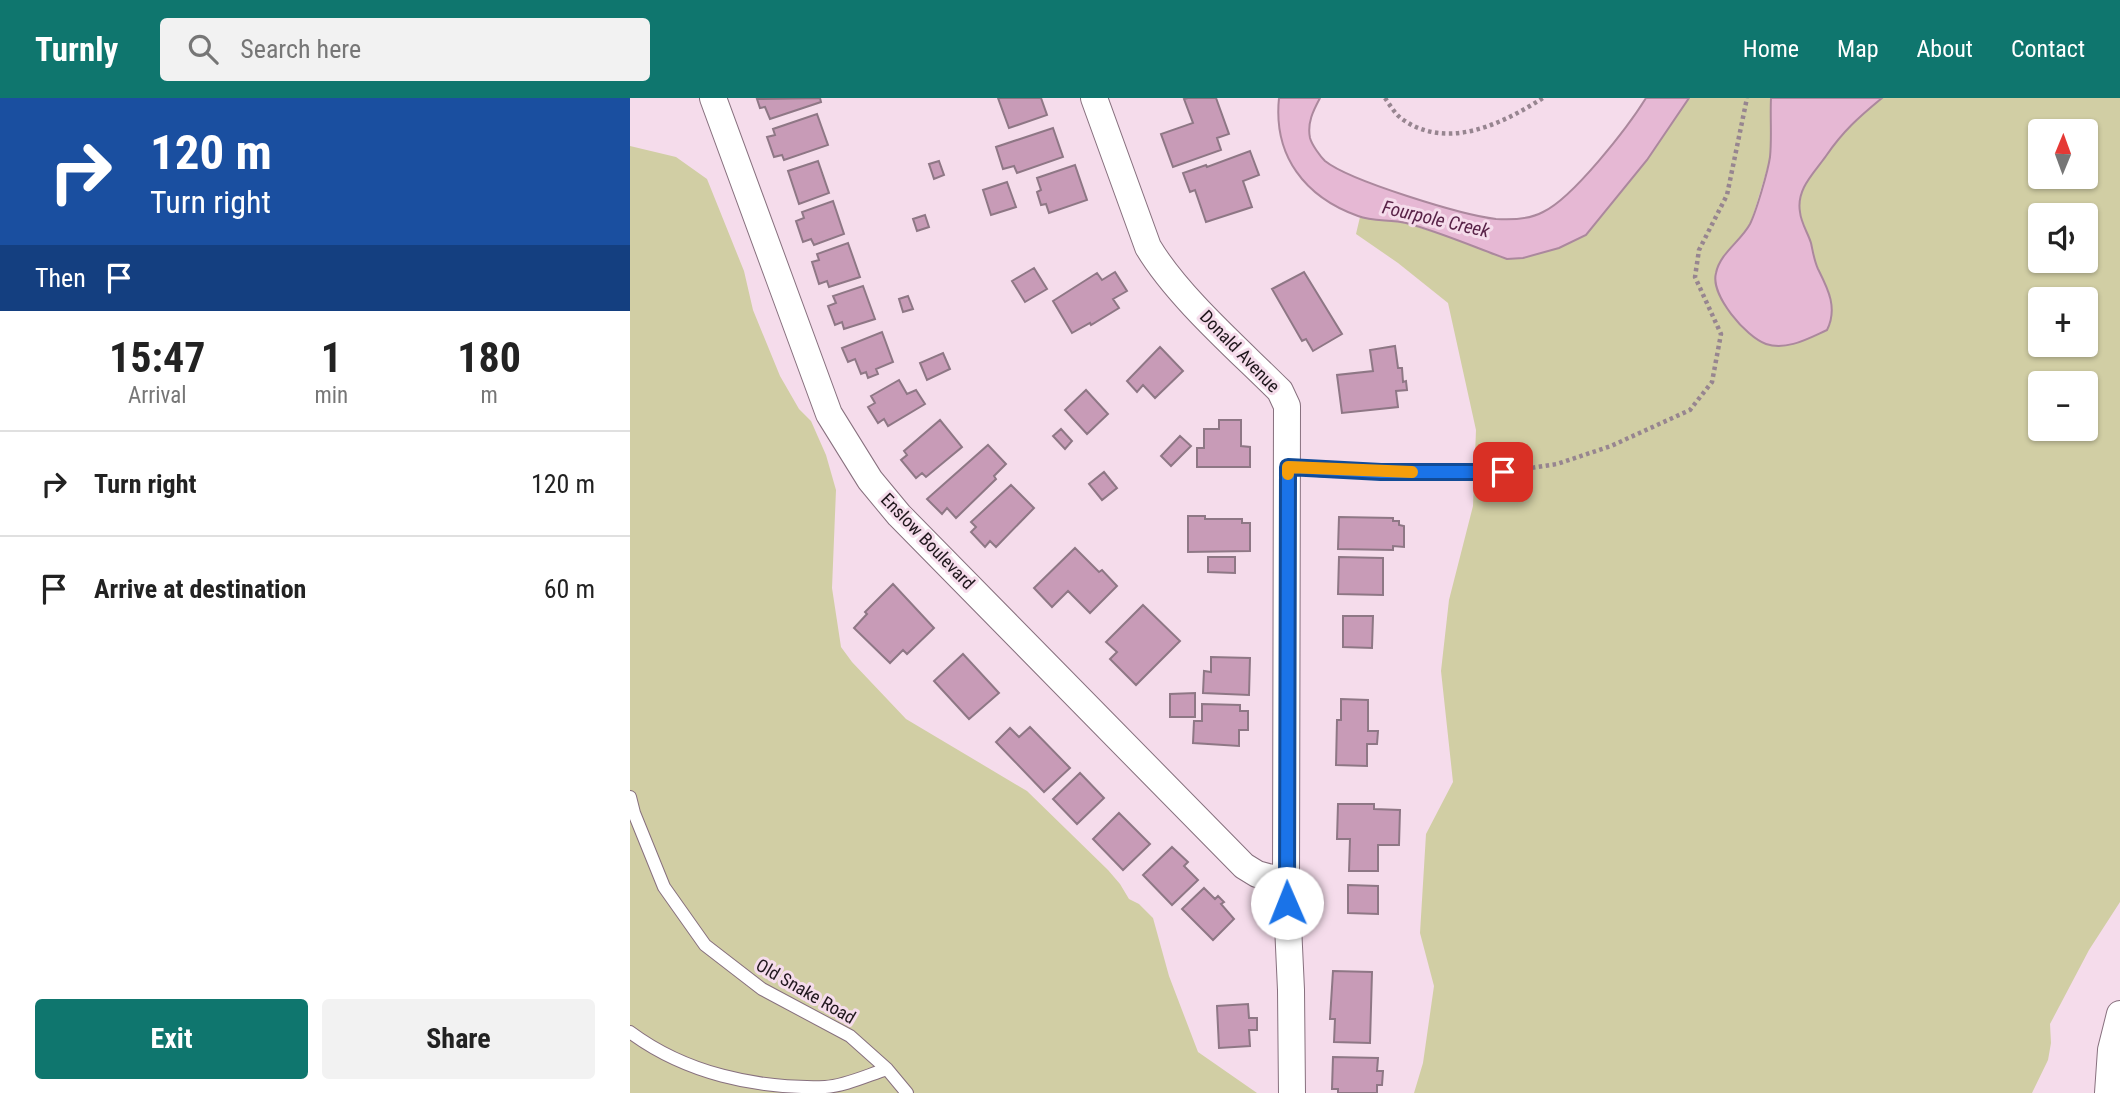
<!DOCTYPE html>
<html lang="en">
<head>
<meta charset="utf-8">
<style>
	body { margin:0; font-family:"Roboto Condensed",sans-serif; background:#f2f2f2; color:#222; height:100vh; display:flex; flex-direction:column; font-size:26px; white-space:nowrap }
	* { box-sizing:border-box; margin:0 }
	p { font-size:23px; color:#767676 }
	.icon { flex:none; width:38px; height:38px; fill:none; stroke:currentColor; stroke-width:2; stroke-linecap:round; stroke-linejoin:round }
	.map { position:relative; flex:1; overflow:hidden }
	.details { display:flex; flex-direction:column; background:#fff; width:630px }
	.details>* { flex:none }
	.guide { background:#1a4fa0; color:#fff; overflow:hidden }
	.needle { width:46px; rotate:1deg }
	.fabs { position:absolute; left:1398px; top:21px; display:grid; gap:14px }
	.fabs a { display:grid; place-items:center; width:70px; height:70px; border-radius:7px; background:#fff; box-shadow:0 2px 5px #0004; font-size:35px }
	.pin { position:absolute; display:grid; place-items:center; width:60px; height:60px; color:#fff; margin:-30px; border-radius:14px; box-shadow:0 4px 10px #0006 }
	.me { position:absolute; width:77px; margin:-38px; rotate:359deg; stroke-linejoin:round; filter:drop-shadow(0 0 5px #0008) }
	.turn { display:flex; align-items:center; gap:24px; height:147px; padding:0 35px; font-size:32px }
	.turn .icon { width:91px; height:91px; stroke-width:2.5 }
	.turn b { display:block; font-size:49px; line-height:60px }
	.then { display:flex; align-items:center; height:66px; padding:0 35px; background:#0003; gap:14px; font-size:26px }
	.eta { display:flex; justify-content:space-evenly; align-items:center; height:119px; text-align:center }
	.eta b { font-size:42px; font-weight:700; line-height:49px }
	.button { display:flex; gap:14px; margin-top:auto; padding:14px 35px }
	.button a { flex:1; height:80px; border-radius:7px; background:#0f766e; color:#fff; font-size:28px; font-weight:700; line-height:80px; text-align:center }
	.button a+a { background:#f2f2f2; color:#222 }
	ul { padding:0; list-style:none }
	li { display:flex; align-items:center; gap:21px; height:105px; padding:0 35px; border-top:2px solid #e0e0e0 }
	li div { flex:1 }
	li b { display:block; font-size:26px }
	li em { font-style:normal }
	header { display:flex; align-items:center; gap:42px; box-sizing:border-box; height:98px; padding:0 35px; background:#0f766e; color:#fff }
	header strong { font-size:33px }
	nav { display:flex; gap:38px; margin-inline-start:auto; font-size:24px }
	.search { width:490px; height:63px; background:#f2f2f2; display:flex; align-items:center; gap:18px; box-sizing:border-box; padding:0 24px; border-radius:7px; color:#767676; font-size:26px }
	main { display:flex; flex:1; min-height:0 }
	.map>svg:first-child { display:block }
</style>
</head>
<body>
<header>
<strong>Turnly</strong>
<div class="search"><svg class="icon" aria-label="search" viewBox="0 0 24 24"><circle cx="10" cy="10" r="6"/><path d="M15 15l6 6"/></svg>Search here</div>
<nav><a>Home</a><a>Map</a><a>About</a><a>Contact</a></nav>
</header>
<main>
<section class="details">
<div class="guide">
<div class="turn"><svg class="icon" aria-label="right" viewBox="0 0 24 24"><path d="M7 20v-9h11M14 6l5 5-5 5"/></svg><div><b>120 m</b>Turn right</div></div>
<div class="then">Then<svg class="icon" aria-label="arrive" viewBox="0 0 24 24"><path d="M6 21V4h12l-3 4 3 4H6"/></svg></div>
</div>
<div class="eta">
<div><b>15:47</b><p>Arrival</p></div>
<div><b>1</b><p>min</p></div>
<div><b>180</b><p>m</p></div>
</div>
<ul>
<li><svg class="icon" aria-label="right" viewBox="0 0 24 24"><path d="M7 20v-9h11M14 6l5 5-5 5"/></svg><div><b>Turn right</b></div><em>120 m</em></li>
<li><svg class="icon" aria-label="arrive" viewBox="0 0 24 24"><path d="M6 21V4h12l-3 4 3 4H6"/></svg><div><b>Arrive at destination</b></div><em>60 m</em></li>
</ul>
<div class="button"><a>Exit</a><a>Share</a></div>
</section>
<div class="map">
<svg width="1490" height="995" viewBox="0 0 1490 995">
	<rect width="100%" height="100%" fill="#f5dceb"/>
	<path fill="#d1cea4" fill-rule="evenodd" d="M1059,0H1141L1140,61L1125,111L1119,129L1096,157L1086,174L1085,183L1197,232L1201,224L1200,197L1181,155V146L1169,114L1171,97L1182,73L1195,59L1205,43L1218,29L1252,0H1490V804L1459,852L1420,926L1421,945L1418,962L1402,995H784L793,965L804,888L790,835L796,736L823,684L811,573L819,502L843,408L846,332L818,205L768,165L726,136L730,119L774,125L807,135L956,137L1017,62ZM1410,33H1456V79H1410ZM1410,117H1456V163H1410ZM1410,201H1456V247H1410ZM1410,285H1456V331H1410Z
		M0,48L46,59L77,81L114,173L123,212L150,278L169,311L181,323L196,357L206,392L202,490L211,549L222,564L276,621L397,693L478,772L490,786L499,801L509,806L523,820L539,878L568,954L627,995H0Z"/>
	<path fill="#e6b8d4" stroke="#ab889d" stroke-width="2" d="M649,0H690C683,13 677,25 680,40C682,47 690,58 695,63C720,83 832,117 866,121C881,122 900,121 913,114C943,100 998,29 1016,0H1059L1017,62L956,137L929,150L893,160L877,161C844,149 810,134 776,125C760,121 743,124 728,118C675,99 643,58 649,0Z
		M1141,0H1252C1229,19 1213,33 1196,58C1184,75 1166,91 1170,114C1171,125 1178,135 1181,145C1183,154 1184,162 1188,171C1198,191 1208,210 1197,232C1179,240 1157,253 1136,246C1116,239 1080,197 1086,175C1090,155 1111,143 1120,126C1126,114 1138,73 1140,59C1142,40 1140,19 1141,0Z"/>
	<path fill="#c89bb7" stroke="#8e7785" stroke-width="2" d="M190,0L191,4L140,21L135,9L130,10L127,1Z
		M368,0H411L417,17L379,30Z
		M558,0H586L599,36L587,40L591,52L543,69L531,36L563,25L554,1Z
		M187,16L198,47L154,62L152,57L144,59L137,39L145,37L143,31Z
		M423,30L433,59L387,75L384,68L373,71L366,49Z
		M620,53L629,77L613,83L622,109L576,124L565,92L560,94L553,75L576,67L577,69Z
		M188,63L199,95L169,106L158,73Z
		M309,63L314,77L304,81L299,66Z
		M445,67L457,102L419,115L416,106L411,107L407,94L411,92L407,80Z
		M377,84L386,109L361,117L353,92Z
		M203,103L214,136L184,147L181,141L173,144L166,123L174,120L172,114Z
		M295,117L299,129L287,133L283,121Z
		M218,145L230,179L199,189L197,183L189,186L182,164L189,162L187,156Z
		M404,170L417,191L395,204L382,183Z
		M485,174L497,193L483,201L489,210L461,227L460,225L442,235L423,203L467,175L472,182Z
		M674,174L712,236L683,253L676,241L672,243L642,191Z
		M233,188L245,221L214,231L212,224L205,227L198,208L206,205L203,198Z
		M278,198L283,211L273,214L269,201Z
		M252,234L263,264L246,271L248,276L238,280L236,274L231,276L225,261L218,264L212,250Z
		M765,248L768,270H772L773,284L776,283L777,292L766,293L768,309L712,315L707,277L743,273L740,252Z
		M530,249L553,273L525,300L513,287L507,294L497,283Z
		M313,255L320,271L297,282L290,265Z
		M269,282L277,296L286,292L295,306L258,328L254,321L248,325L238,309L245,305L241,298Z
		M456,292L478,316L457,336L435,312Z
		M310,322L332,349L296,379L292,375L286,380L271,362L277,357L274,353Z
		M589,322H611V348L620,349V369H567V350H574V331H589Z
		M431,331L442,343L435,351L423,338Z
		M550,338L561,348L541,368L531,358Z
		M358,347L376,366L364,378L366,381L326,420L317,410L312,416L297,401Z
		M474,374L487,390L472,402L459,386Z
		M381,387L404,410L366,449L360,443L355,449L341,434L346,429L341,424Z
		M558,418H575V421H612V425H620V453L558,454Z
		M709,419L763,420V423H769V427L774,428V449L763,448V452L708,451Z
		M445,450L469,474L472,472L487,488L460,515L438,493L422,509L404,490Z
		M578,459H605V475L578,474Z
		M709,459L753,460V497L708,496Z
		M263,486L304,530L277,556L273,552L260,565L224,530L237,516L235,514Z
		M513,507L550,543L506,587L480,561L487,554L476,544Z
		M713,518H743L742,550L713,549Z
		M333,556L369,595L339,621L304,583Z
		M581,559L620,560L619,597L573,595L574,573L581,574Z
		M565,595V619H540V596Z
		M711,601L738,602V633H748L747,646H737V668L706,667L707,622H711Z
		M572,606L610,607V613H618V632H609V648L563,645L564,623H572Z
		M400,629L440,670L414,694L366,644L380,630L389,639Z
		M450,675L474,700L447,726L423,701Z
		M708,706H744V711L770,712L769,747H748V773H719L720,741H707Z
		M489,715L520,746L493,772L463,741Z
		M542,749L558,764L554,768L568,782L542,807L513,777Z
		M718,787L748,788V816L718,815Z
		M574,790L585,801L588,798L594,804L591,806L604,821L583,842L552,811Z
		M703,873L742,874L740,945L704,944L705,921H700Z
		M618,906L619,920H627V932H619L620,948L589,950L587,908Z
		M703,959L748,960L747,973H753L752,987H747V995H708V991H702Z"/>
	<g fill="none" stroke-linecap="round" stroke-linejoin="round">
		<g stroke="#87707e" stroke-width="14">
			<path id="lane" d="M658,369L697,373L873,374
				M0,699L4,715L34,789L75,847L132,891L220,938L257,971L277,995
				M0,934C55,975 126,991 195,989C215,988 238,977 257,971"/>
		</g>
		<g stroke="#87707e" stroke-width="28">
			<path id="street" d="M83,0L199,316L240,382L269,417L614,768L627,776L656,784
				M464,0L518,149C548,199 608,251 650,293L657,308L656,784L661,892L662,995
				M1478,995L1481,952L1490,916"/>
		</g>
		<path stroke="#978590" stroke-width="4.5" stroke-dasharray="3.5 3.5" stroke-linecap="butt" d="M755,0C760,7 765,16 772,21C817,53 872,26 913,0
			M888,372L927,366L981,348L1060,312L1082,284L1091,236L1065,179L1069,152L1097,97L1117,0"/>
		<use href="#lane" stroke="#fff" stroke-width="12"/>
		<use href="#street" stroke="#fff" stroke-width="26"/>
	</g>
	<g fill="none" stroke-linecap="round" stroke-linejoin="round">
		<g stroke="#114b97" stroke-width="18">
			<path id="route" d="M657,805L658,369L751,374H873"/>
		</g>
		<use href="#route" stroke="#1a73e8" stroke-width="12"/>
		<path stroke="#f59e0b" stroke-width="12" d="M658,376V369L782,374"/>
	</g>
	<g text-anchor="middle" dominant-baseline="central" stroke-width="6" stroke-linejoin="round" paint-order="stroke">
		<g font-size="18" fill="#20171d" stroke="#f5dceb">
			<text transform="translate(610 253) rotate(46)">Donald Avenue</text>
			<text transform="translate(298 443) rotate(46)">Enslow Boulevard</text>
			<text transform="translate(176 893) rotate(30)">Old Snake Road</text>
		</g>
		<g font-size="19" font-style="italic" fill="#582247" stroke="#f5dceb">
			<text transform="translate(806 121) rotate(13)">Fourpole Creek</text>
		</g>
	</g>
</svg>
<div class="fabs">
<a><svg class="needle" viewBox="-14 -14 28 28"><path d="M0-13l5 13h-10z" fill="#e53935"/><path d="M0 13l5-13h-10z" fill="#767676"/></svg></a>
<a><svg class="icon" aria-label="sound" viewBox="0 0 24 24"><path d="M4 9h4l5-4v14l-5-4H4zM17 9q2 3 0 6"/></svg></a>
<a>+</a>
<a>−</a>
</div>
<div class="pin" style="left:873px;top:374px;background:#d93025"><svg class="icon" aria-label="arrive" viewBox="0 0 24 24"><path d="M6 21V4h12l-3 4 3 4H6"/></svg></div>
<svg class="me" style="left:657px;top:805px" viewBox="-20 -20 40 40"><circle r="19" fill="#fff"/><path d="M0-13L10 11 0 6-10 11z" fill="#1a73e8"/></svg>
</div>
</main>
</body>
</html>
